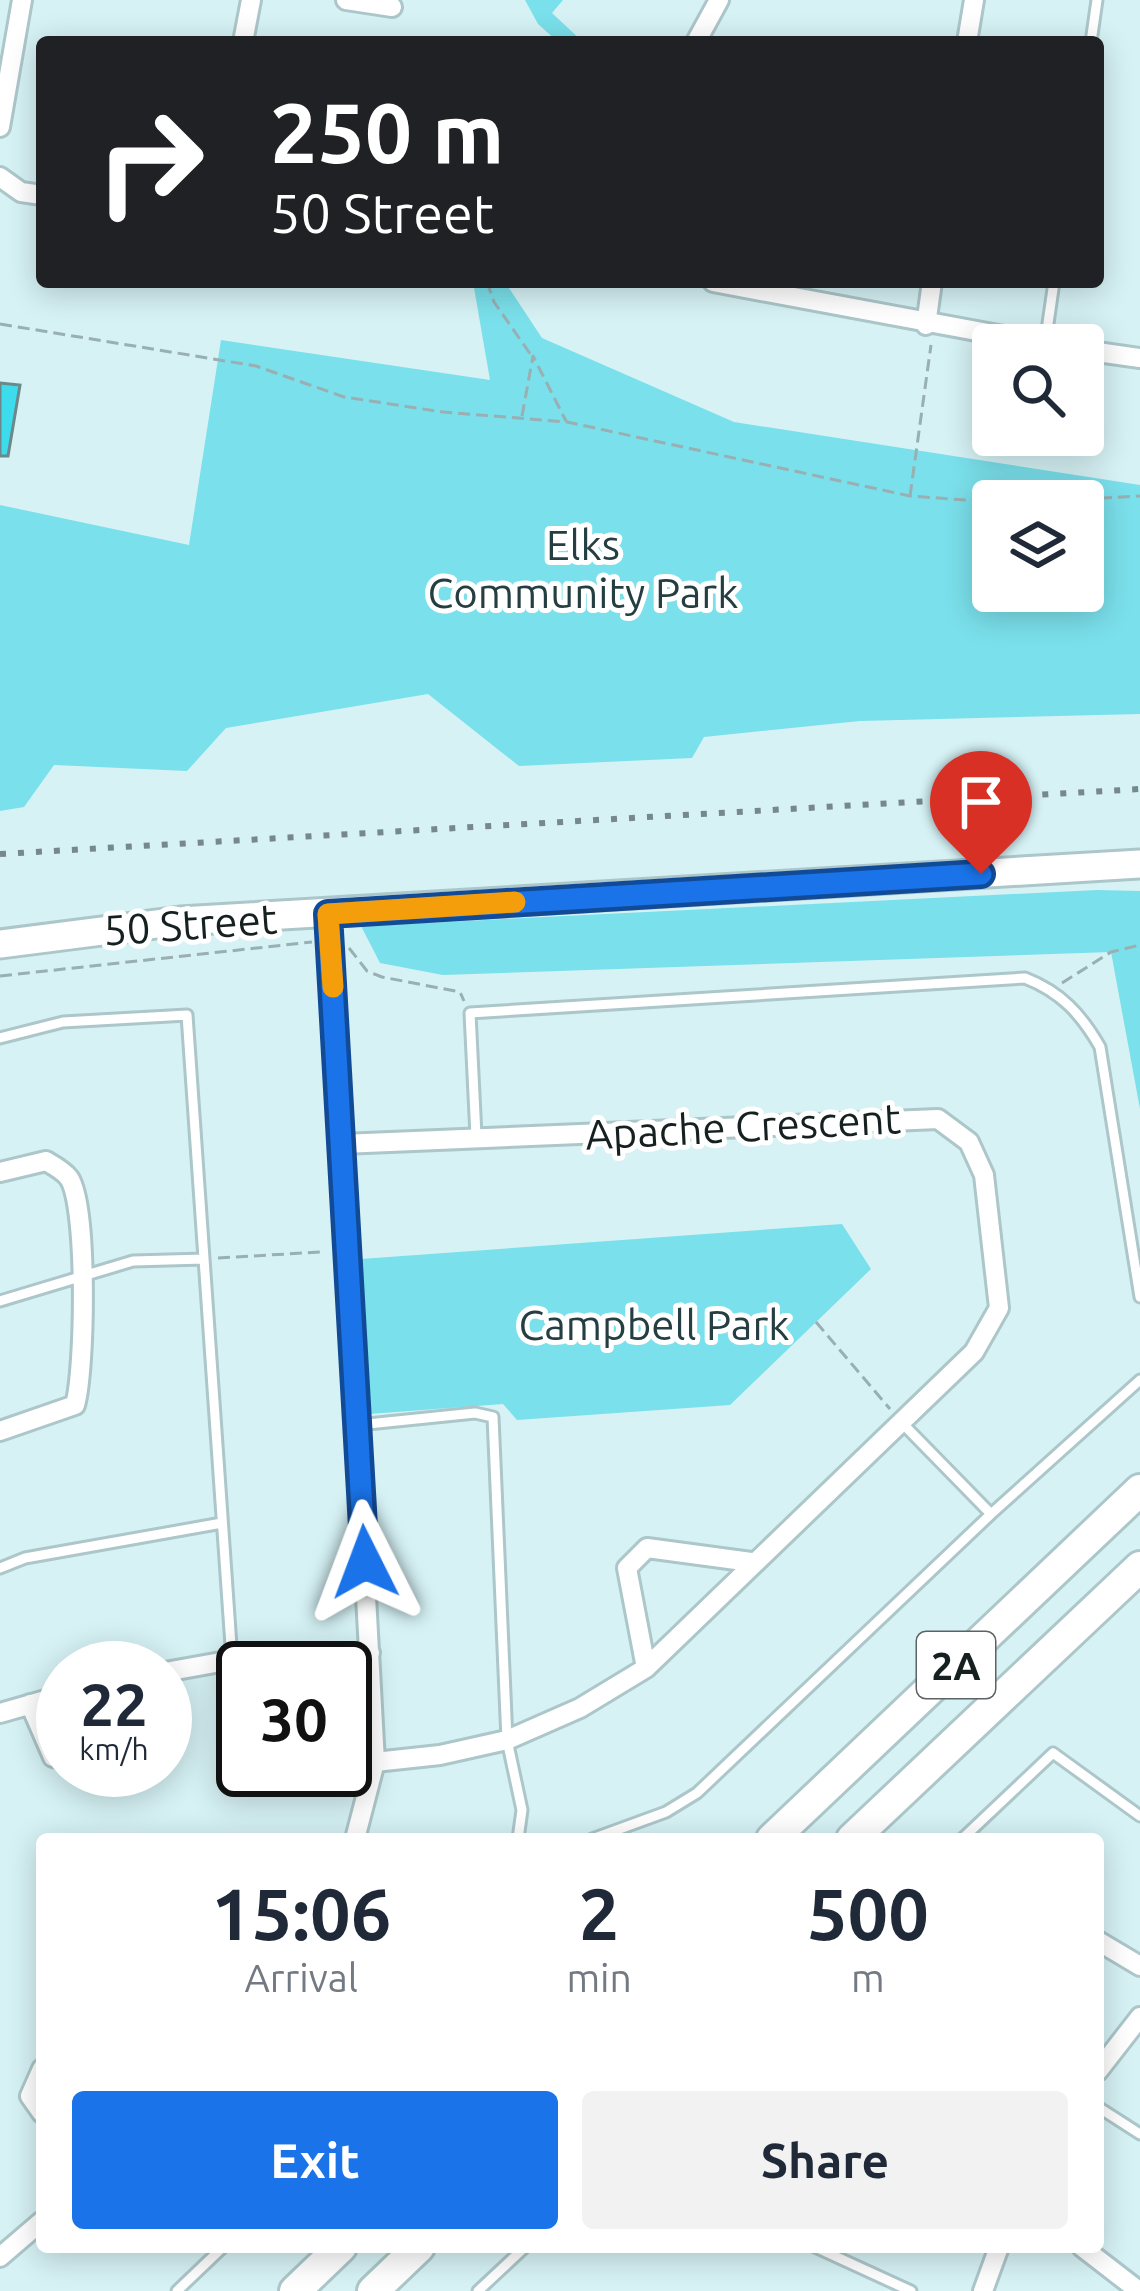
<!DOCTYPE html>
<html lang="en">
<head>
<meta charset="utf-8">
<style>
	body { margin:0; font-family:Ubuntu,sans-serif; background:#f2f2f3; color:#1f2937; height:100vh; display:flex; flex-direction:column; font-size:45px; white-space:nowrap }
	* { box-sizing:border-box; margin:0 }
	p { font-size:39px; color:#747a83 }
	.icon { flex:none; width:66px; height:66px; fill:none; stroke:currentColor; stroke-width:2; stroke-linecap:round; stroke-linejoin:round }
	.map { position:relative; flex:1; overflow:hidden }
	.side { position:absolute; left:36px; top:1833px; width:1068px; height:420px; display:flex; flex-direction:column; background:#fff; border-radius:12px; box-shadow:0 6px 30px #0003 }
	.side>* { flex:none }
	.top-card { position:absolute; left:36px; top:36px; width:1068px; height:252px; border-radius:12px; box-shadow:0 6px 30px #0003; background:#202124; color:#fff; overflow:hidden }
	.fabs { position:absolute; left:972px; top:324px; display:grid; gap:24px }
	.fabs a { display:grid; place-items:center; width:132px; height:132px; border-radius:12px; background:#fff; box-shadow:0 6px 30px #0003; font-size:60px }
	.speed { position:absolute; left:36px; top:1641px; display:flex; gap:24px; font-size:60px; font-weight:700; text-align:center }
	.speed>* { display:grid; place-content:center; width:156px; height:156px; border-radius:50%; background:#fff; box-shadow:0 6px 30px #0003; line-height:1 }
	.speed small { font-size:30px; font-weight:400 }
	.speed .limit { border:6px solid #111; border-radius:18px; background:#fff; color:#111 }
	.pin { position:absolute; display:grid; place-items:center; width:102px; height:102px; color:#fff; margin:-123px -51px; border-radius:50% 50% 50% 0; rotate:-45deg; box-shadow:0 0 12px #0007 }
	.pin .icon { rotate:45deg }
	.me { position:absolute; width:132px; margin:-66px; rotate:357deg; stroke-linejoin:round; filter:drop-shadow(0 0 9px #0008) }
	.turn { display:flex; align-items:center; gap:42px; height:252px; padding:0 36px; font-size:54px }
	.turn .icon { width:156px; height:156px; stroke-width:2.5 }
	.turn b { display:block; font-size:84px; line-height:102px }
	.eta { display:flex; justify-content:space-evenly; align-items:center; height:204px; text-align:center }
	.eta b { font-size:72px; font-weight:700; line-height:84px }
	.action { display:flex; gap:24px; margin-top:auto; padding:24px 36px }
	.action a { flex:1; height:138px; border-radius:12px; background:#1a73e8; color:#fff; font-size:48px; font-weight:700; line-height:138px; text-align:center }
	.action a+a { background:#f2f2f3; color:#1f2937 }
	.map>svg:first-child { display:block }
</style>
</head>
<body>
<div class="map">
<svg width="1140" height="2291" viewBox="0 0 1140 2291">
	<rect width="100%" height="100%" fill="#d6f2f5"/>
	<path fill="#7ae0eb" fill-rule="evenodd" d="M525,0H563L552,13L583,42H558L538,24Z
		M473,282H505L542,338L734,422L1140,485V714L860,721L704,737L692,758L519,766L428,694L226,728L187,771L54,765L24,807L0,811V505L189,545L221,340L490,380ZM1083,501V591H993V501Z
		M1097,890L1140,891V1109L1111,952L443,975L380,963L361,926Z
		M842,1224L871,1269L730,1405L517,1420L503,1404L369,1414L361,1259Z"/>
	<path fill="#3ddcec" stroke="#6e878a" stroke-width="3" d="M0,383L20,385L8,456H0Z"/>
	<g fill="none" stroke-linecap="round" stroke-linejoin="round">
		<g stroke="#acc6c9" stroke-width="15">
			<path id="service" d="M1091,42L1097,0
				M1045,344L1054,282
				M0,1038L63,1022L187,1015L232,1660
				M476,1136L470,1013L1025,978C1061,992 1081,1014 1100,1047L1140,1297
				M0,1301L133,1261L204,1259
				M358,1425L475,1413L493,1417L507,1740L522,1810L518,1839
				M991,1514L1140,1380
				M0,1568L25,1558L222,1523
				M592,1839L666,1812L697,1793L991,1514L903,1424
				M962,1839L1053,1753L1140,1816
				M1098,2107L1140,2134
				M815,2247L911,2291
				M177,2291L223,2247
				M478,2291L525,2247"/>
		</g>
		<g stroke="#acc6c9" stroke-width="24">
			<path id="minor" d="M346,0L392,7
				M243,42L251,0
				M696,42L719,0
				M967,42L974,0
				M0,127L22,0
				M0,177L21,192L42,195
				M713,282L1052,345
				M926,325L932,282
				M1083,350L1140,358
				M329,915L375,1762L355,1839
				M342,1144L938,1119L969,1142L984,1175L999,1308L974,1352L646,1668L580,1708L507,1740L440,1755L375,1762
				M0,1172L46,1161C53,1165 64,1171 69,1178C88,1206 85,1371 75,1405L0,1431
				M646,1668L627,1568L647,1548L751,1562
				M165,1672L232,1660L370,1653
				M30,1704L53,1757L63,1759
				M0,1713L63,1695
				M1098,1941L1140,1966
				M42,2069L30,2096L42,2113
				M1098,2071L1140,2017
				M1082,2247L1139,2291
				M0,2257L42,2221
				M983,2291L999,2247"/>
		</g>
		<g stroke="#acc6c9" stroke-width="33">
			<path id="secondary" d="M0,944L180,921L1140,864"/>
		</g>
		<g stroke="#acc6c9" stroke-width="36">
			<path id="primary" d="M772,1839L1140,1490
				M852,1839L1140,1567
				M295,2291L341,2247
				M373,2291L419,2247"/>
		</g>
		<path stroke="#99afb2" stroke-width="3" stroke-dasharray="12 6" stroke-linecap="butt" d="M487,282L494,302L531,355
			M0,324L256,366L344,397L443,412L567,422L910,496L993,502
			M522,416L533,356L566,421
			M910,496L931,345
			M1046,501L1140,496
			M349,948L367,971L382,977L460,992L464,1001
			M0,976L312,942
			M1062,983L1111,952L1140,945
			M218,1258L321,1252
			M816,1322L890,1409"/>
		<use href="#service" stroke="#fff" stroke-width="9"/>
		<use href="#minor" stroke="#fff" stroke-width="18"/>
		<use href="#secondary" stroke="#fff" stroke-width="27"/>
		<use href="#primary" stroke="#fff" stroke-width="30"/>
		<path stroke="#76888a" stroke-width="6" stroke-dasharray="6 12" stroke-linecap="butt" d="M0,854L1140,789"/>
	</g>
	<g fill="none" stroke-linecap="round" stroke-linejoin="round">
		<g stroke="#114b97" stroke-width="30">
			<path id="route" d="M365,1562L328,914L981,874"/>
		</g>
		<use href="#route" stroke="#1a73e8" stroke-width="21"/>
		<path stroke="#f59e0b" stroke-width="21" d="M333,987L328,914L515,902"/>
	</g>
	<g text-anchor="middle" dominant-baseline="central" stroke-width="10" stroke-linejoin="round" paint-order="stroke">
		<rect fill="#fff" stroke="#5c6364" stroke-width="3" x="917" y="1632" width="78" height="66" rx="9"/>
		<g font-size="39" font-weight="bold" fill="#162021">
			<text x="956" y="1665">2A</text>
		</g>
		<g font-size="42" fill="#253e41" stroke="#fff">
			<text x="583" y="544">Elks<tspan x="583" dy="48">Community Park</tspan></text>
			<text x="654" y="1324">Campbell Park</text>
		</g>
		<g font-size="42" fill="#162021" stroke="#fff">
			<text transform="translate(190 924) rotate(-4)">50 Street</text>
			<text transform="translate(743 1126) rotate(-3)">Apache Crescent</text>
		</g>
	</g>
</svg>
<div class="fabs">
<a><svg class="icon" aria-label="search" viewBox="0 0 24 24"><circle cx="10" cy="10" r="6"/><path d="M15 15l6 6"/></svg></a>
<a><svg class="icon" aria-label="layers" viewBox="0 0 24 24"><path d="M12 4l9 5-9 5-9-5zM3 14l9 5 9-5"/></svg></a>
</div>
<div class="speed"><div>22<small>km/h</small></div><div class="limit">30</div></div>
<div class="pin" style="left:981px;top:874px;background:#d93025"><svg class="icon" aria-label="arrive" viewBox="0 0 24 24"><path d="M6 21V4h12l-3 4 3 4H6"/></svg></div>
<svg class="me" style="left:365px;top:1562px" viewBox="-20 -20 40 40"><path d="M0-17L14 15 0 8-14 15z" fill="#1a73e8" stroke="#fff" stroke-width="4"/></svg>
<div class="top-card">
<div class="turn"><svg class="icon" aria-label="right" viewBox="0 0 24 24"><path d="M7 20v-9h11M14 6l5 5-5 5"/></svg><div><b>250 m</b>50 Street</div></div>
</div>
<section class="side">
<div class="eta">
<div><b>15:06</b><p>Arrival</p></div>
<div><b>2</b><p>min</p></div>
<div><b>500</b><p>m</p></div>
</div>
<div class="action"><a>Exit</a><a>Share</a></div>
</section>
</div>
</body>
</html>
